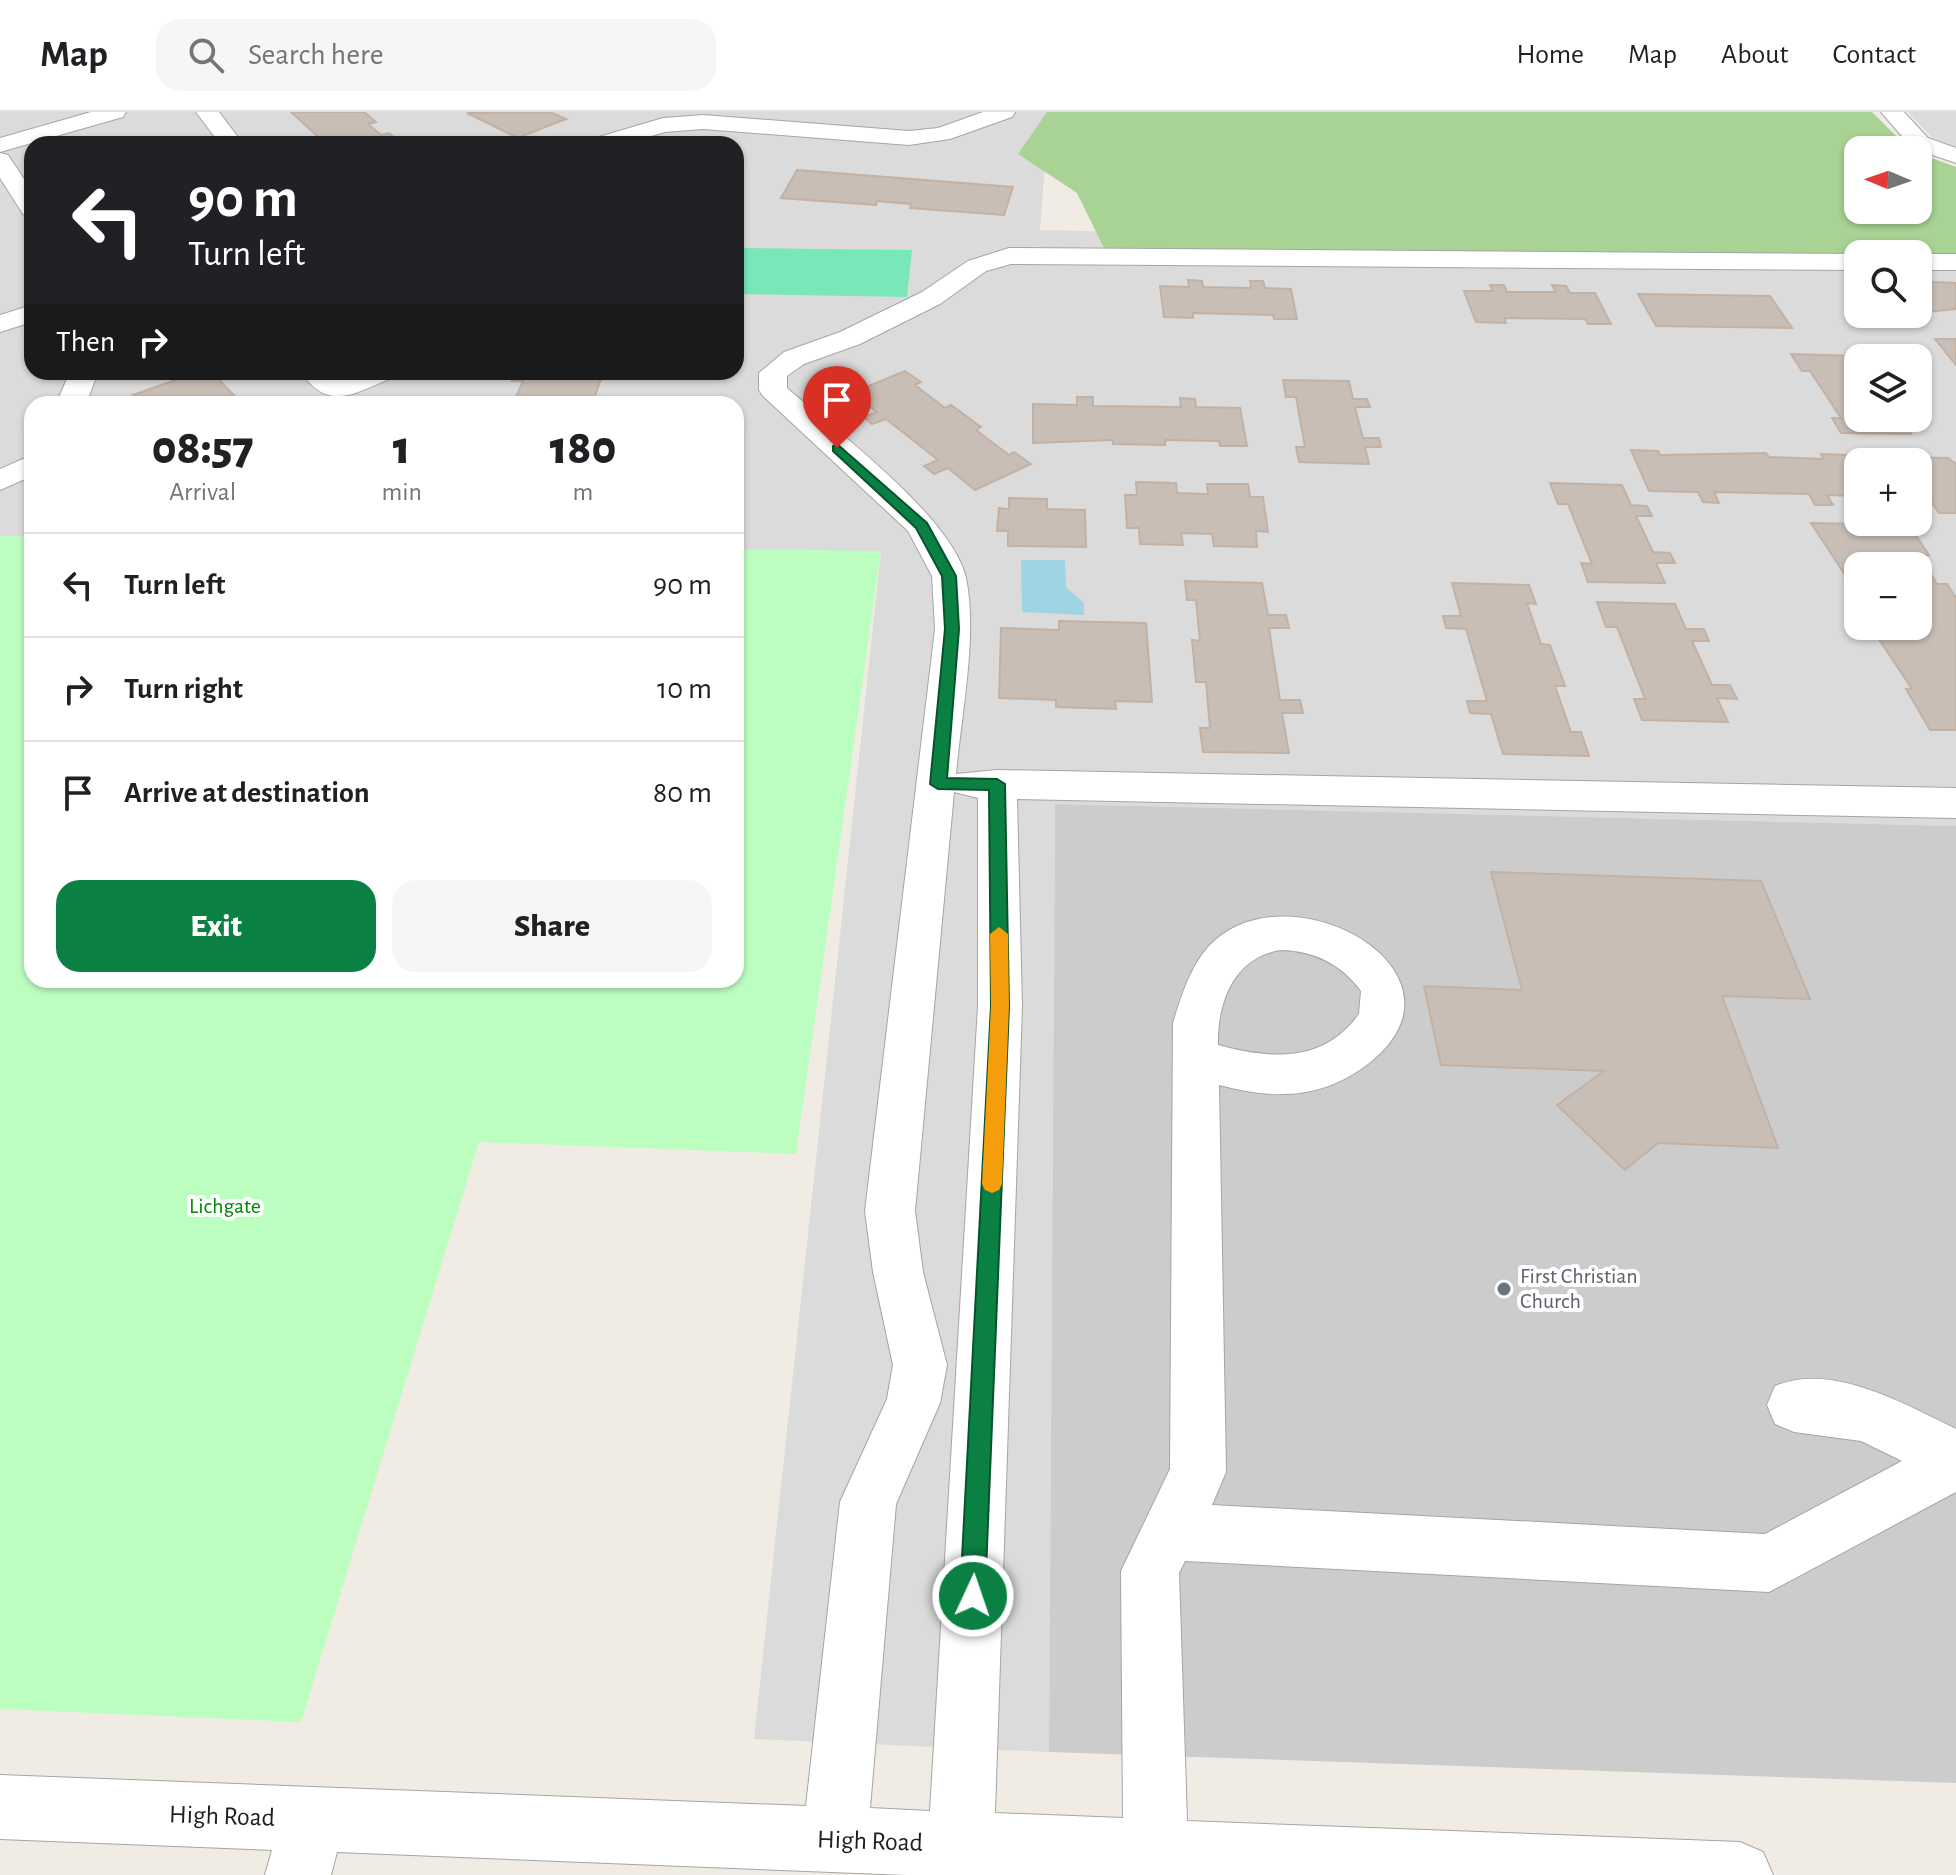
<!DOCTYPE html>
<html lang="en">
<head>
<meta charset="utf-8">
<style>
	body { margin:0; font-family:"Alegreya Sans",sans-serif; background:#f6f6f6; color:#202124; height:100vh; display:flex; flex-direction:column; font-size:30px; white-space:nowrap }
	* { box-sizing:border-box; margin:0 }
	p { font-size:26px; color:#757577 }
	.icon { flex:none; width:44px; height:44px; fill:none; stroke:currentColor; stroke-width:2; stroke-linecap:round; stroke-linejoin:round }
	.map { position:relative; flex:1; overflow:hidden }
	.side { position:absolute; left:24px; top:284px; width:720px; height:592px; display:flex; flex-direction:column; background:#fff; border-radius:24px; box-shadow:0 2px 6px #0004 }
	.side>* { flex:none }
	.top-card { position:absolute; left:24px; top:24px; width:720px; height:244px; border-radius:24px; box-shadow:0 2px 6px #0004; background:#202124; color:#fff; overflow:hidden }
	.needle { width:52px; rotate:272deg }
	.tools { position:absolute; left:1844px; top:24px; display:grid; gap:16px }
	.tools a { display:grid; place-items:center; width:88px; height:88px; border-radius:16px; background:#fff; box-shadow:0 2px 6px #0004; font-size:40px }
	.pin { position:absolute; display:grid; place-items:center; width:68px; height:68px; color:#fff; margin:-82px -34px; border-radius:50% 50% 50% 0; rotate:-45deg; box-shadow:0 0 8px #0007 }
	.pin .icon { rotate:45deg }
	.me { position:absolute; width:88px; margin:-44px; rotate:3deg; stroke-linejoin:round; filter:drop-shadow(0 0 6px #0008) }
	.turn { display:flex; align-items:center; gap:28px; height:168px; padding:0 32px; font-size:36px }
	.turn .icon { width:104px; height:104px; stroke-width:2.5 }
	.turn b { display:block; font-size:56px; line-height:68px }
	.then { display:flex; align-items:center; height:76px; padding:0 32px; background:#0003; gap:16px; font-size:30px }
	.eta { display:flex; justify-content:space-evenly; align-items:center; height:136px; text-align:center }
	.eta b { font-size:48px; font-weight:800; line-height:56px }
	.cta { display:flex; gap:16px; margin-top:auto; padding:16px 32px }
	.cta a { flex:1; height:92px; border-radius:24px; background:#0b8043; color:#fff; font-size:32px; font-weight:800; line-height:92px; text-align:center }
	.cta a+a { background:#f6f6f6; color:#202124 }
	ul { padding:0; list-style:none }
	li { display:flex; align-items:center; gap:24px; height:104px; padding:0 32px; border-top:2px solid #e0e0e0 }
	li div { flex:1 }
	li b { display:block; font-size:30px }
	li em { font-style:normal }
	header { display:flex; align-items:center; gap:48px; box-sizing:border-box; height:112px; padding:0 40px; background:#fff; border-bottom:2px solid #e0e0e0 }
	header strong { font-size:38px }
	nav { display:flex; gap:44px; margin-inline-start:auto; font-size:28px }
	.search { width:560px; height:72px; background:#f6f6f6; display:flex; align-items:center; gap:20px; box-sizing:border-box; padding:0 28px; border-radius:24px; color:#757577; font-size:30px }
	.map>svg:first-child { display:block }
</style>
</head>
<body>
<header>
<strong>Map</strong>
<div class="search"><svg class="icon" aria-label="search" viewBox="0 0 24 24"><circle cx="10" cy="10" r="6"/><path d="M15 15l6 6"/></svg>Search here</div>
<nav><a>Home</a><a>Map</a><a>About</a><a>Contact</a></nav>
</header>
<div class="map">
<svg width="1956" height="1763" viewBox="0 0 1956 1763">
	<rect width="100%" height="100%" fill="#f0ece3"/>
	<path fill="#dcdbdb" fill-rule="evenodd" d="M0,0H1049L1040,118L1956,139V714L1055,692L1049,1640L754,1627L881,440L736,437V292H32V425L0,424ZM32,32H736V260H32ZM1858,142H1918V202H1858ZM1858,246H1918V306H1858ZM1858,350H1918V410H1858ZM1858,454H1918V514H1858Z
		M1908,0H1956V38L1939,33Z"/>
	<path fill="#ccc" d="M1055,692L1956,714V1671L1049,1640Z"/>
	<path fill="#a8d394" d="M1047,0H1872L1910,38H1858V98H1918V41L1956,55V145L1104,136L1077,81L1018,42Z"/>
	<path fill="#bcfec0" d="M0,424L32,425V868H736V437L881,439L796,1042L479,1030L301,1610L0,1597Z"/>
	<path fill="#7ae7bb" d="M736,136L912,138L907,185L736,182Z"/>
	<path fill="#9fd4e2" d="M1021,448H1065L1066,475L1084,491V503L1022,500Z"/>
	<path fill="#c8beb6" stroke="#c3b1a4" stroke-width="2" d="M291,0H364L376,10L368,12L381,23L389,21L402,32H326Z
		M550,0L566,7L518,26L467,1Z
		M797,58L1013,75L1004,103L910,96L911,92L877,89L876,93L781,86Z
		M1918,164H1927L1932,170L1956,171V197L1918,201Z
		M1188,168L1202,169L1203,175L1251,176L1250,169H1263L1265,176L1291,177L1297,207H1274L1273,203L1193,201V206L1164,205L1160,174L1189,175Z
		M1490,173H1504L1507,180H1556L1552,173L1566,174L1570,181H1595L1611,212H1588L1585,207L1504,206L1506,211L1476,210L1464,179H1493Z
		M1638,182L1770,184L1792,216L1656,214Z
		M1935,227H1956V253Z
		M1791,242L1856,244L1858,306H1899L1911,322L1841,321L1832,306H1841L1810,259H1802Z
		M905,259L921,270L915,273L945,296L951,293L981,315L976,318L1009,343L1014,340L1031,352L975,378L948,356L934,362L924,354L938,348L886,307L872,312L864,305L877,300L852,281Z
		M198,260H212L242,292H141L133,283Z
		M516,260H614L612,267H601L592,292H513L523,269H512Z
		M1283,268L1349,269L1353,287H1367L1370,295H1355L1363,326H1379L1381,335H1365L1369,352L1299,350L1296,335H1305L1296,285H1286Z
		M1077,285H1093V294L1181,295L1180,286L1195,287L1196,295L1240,296L1247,334H1220L1219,329L1165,328V333L1113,332V328L1033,331V292L1077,293Z
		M1631,338L1658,339L1660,343L1766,341L1769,345L1824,347L1821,342L1848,343L1858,359V384L1827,383L1833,393H1815L1809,382L1714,380L1719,391L1703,390L1698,380L1649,379Z
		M1901,345L1948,346L1956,352V401H1939L1918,370V350H1904Z
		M1136,370L1176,371L1177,381L1208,382L1207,372H1248L1250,385H1263L1268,420L1256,419L1257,435L1214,434L1212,422L1181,421L1183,433L1140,432L1139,416H1127L1125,383H1137Z
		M1550,371L1622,373L1631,393L1647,394L1652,404H1636L1653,440L1670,441L1675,451H1656L1665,471L1588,470L1581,451L1592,452L1568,392H1558Z
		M1009,386L1047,387V397L1085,398L1086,435L1008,434V419H997L999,396L1009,397Z
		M1811,411L1909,413L1929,443H1919L1937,472H1947L1956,486V618H1930L1906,577H1912L1870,514H1918V454H1858V493L1845,472H1851Z
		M1185,469L1262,471L1268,503H1286L1289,516H1269L1280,588H1300L1303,601H1282L1289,641L1203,640L1200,616H1210L1206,570H1196L1192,528L1200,529L1196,488H1187Z
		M1452,471L1529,473L1536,492L1527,491L1541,532L1550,533L1565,574H1555L1571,620H1581L1589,644L1503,642L1491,602L1470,601L1467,589H1487L1466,517L1446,516L1443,504H1461Z
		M1597,490L1675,492L1686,517H1704L1709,529H1692L1712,573H1730L1737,587L1717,586L1728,610L1642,608L1634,587H1645L1617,515H1606Z
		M1059,509L1146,511L1152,590L1115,589L1116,597L1056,595V588L999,586L1001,516L1059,518Z
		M1491,760L1761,769L1810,887L1722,884L1778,1036L1658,1031L1625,1058L1557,993L1604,959L1441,953L1424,874L1522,878Z"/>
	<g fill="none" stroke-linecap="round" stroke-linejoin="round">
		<g stroke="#a5a5a5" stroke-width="2">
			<path id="minor" d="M91,0H126L123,5L0,40V26Z
				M196,0H219L243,32H220Z
				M983,0H1015L1012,5L950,27L909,33L703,17L665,20L624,32H589L592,27L663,6L703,3L909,19L938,16Z
				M1881,0H1904L1928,26L1956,36V51L1912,36Z
				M0,41L8,43L32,79V104L23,102L0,66Z
				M1009,136L1858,142V158L1011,152L986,159L940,192L860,232L804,252L787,264V276C835,318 953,406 966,466C978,524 961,603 956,662L997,658L1956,676V706L1017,687L1022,894L995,1701L1123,1706L1121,1459L1170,1357L1173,911C1181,885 1190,855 1209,834C1288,750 1490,863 1364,955C1318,988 1271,987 1219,973L1226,1360L1212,1393L1765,1422L1902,1349L1861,1329L1794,1320L1775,1312L1767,1293L1775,1274C1832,1250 1904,1292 1956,1317V1380L1769,1480L1185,1449L1179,1461L1187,1709L1740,1730L1763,1740L1773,1763H907L337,1740L331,1763H265L272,1738L0,1727V1663L806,1694L840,1390L887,1287L893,1253L873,1160L865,1099L935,517L932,464L908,419L763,284L759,278V261L784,240L840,220L922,180L968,149ZM954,680L978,686V894L930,1699L870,1696L896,1392L940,1291L947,1253L923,1160L915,1099ZM1281,838C1315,839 1341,852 1361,879L1359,902C1323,952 1270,947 1218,933C1217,890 1234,845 1281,838Z
				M1918,142H1956V158H1918Z
				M32,193V210L0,220V203Z
				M70,260H98L86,292H56Z
				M301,260H332L338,266L356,260H396L392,266C354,281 329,301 301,260Z
				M32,343V364L0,378V357Z"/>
		</g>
		<use href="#minor" fill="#fff" fill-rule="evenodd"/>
	</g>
	<path fill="#0b8043" stroke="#07532c" stroke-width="2" d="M837,332L927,411L956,464L959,517L947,666L997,667L1005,672L1009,894L985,1484L981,1492L973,1496L964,1492L960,1484L991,894L989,678L938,677L930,672L945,517L942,464L916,416L833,339V334Z"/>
	<path fill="#f59e0b" d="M999,815L1008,822L1009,894L1002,1072L999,1078L992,1081L985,1078L982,1072L991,894L990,822Z"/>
	<circle fill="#6b7280" stroke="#fff" stroke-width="3" cx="1504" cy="1177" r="8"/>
	<g text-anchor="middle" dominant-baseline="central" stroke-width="8" stroke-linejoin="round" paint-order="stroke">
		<g font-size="22" fill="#01870a" stroke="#fff">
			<text x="225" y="1094">Lichgate</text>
		</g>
		<g font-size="22" fill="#5b616d" stroke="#fff" text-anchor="start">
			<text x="1520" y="1164">First Christian<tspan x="1520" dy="25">Church</tspan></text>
		</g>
		<g font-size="26" fill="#1e1e1e" stroke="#fff">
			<text transform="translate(222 1704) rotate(2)">High Road</text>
			<text transform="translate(870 1729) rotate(2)">High Road</text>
		</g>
	</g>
</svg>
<div class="tools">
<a><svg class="needle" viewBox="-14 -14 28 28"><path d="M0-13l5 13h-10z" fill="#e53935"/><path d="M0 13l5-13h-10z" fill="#757577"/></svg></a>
<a><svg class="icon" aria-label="search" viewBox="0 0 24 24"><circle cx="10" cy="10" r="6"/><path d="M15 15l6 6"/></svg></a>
<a><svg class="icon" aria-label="layers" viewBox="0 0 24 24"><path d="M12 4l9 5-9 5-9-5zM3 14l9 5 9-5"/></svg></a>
<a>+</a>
<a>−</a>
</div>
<div class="pin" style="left:837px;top:336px;background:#d93025"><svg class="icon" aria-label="arrive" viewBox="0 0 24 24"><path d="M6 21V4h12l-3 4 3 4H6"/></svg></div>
<svg class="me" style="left:973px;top:1484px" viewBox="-20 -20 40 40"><circle r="17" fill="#0b8043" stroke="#fff" stroke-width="3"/><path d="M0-11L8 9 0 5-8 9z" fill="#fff"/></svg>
<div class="top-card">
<div class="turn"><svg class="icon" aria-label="left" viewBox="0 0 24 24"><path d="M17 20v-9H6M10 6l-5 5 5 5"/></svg><div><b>90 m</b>Turn left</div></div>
<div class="then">Then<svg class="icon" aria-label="right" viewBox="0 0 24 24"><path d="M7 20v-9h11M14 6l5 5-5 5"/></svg></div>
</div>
<section class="side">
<div class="eta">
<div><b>08:57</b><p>Arrival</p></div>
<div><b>1</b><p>min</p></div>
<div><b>180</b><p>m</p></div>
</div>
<ul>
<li><svg class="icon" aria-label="left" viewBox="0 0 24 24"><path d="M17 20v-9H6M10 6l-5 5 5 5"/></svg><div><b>Turn left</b></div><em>90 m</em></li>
<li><svg class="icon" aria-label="right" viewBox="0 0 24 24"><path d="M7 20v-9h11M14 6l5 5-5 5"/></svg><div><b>Turn right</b></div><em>10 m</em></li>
<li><svg class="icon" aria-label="arrive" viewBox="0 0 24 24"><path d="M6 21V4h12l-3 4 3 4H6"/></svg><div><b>Arrive at destination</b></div><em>80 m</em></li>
</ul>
<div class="cta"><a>Exit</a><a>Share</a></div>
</section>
</div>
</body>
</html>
